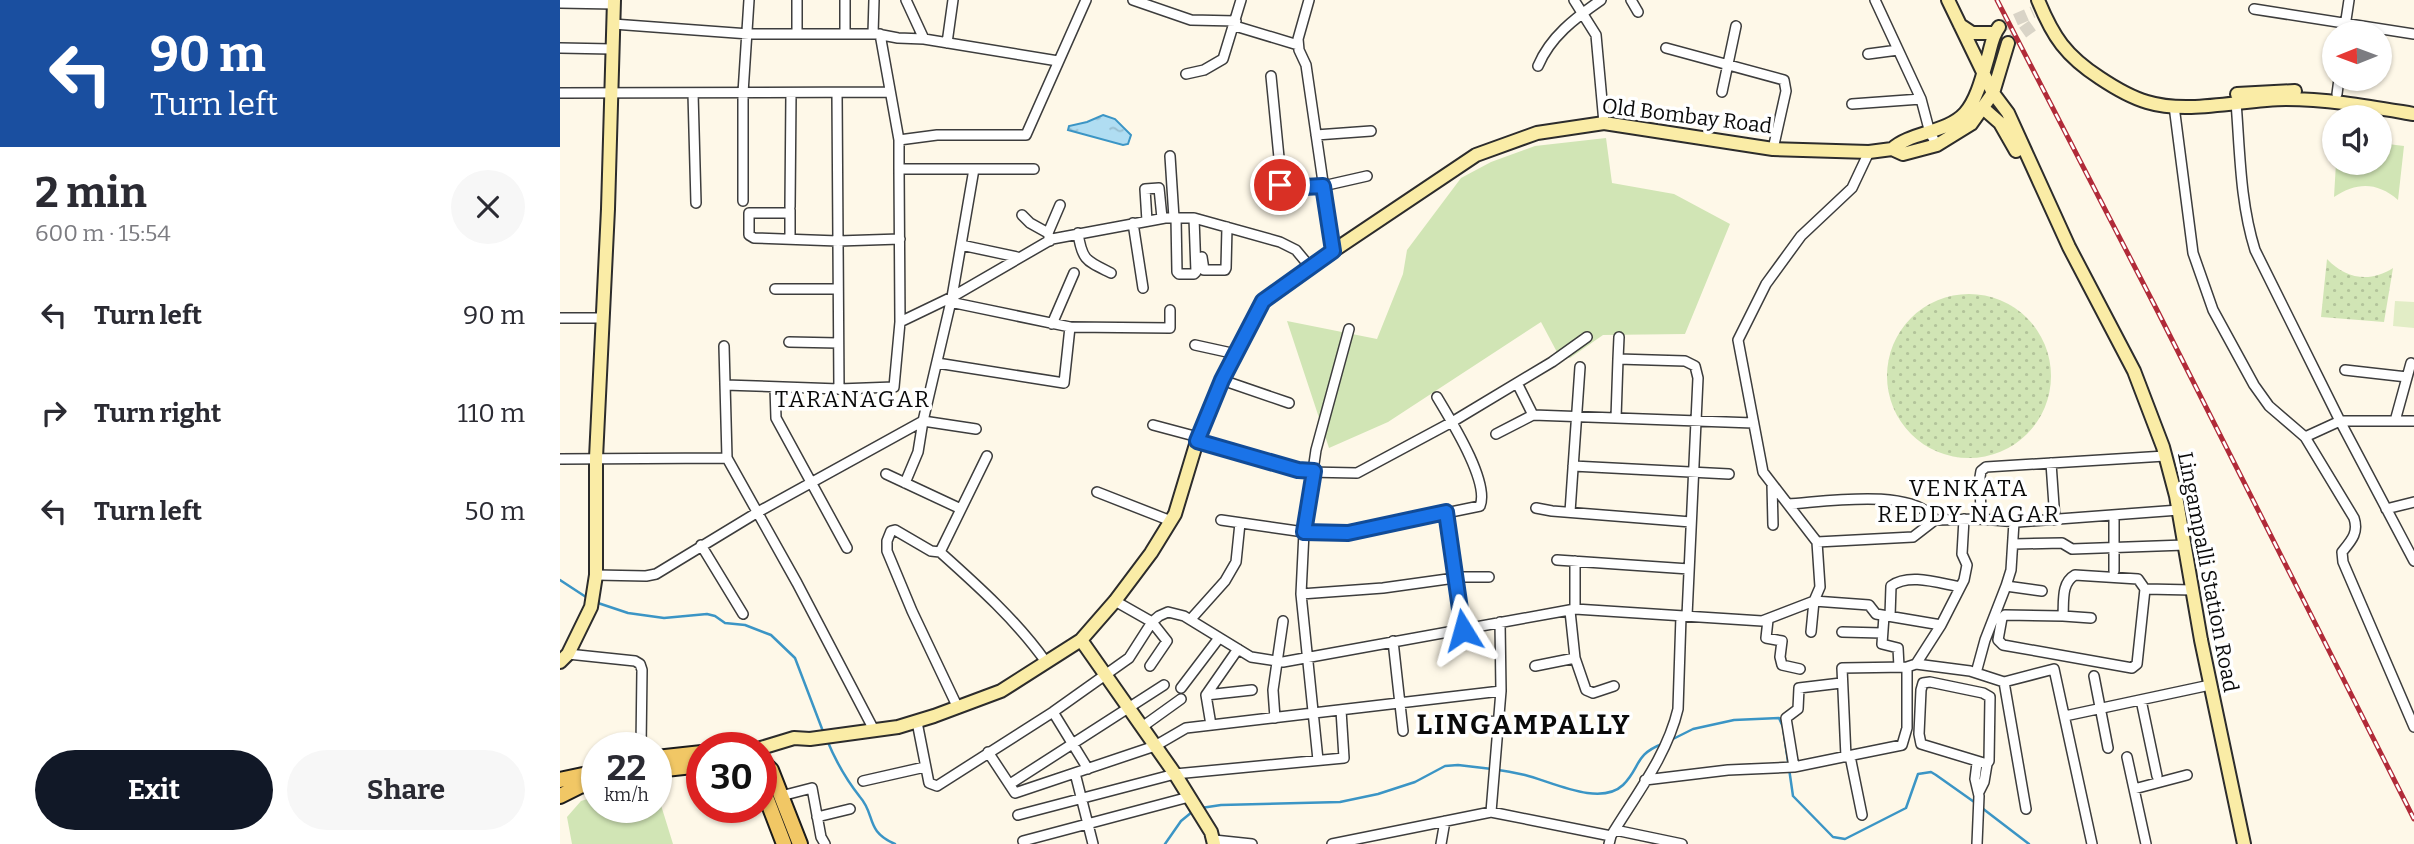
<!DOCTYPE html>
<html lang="en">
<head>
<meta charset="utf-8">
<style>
	body { margin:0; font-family:Bitter,serif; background:#f7f7f7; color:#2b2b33; height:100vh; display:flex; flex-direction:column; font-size:26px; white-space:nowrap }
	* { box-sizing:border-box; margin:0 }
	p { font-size:23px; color:#7c7c81 }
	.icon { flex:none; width:38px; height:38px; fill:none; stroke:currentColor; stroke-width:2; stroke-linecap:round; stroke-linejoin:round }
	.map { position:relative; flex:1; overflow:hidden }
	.drawer { display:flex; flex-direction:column; background:#fff; width:560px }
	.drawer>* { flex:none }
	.hud { background:#1a4fa0; color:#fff; overflow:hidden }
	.needle { width:46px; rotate:269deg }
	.buttons { position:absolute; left:1762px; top:21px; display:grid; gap:14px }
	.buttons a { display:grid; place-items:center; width:70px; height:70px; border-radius:50%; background:#fff; box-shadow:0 2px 5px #0004; font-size:35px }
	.speed { position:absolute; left:21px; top:732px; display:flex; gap:14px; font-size:35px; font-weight:700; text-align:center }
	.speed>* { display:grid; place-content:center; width:91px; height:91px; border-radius:50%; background:#fff; box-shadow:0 2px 5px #0004; line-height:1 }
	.speed small { font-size:18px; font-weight:400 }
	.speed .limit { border:10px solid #d22; background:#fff; color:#111 }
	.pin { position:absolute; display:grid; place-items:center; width:60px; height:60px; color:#fff; margin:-30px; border:4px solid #fff; border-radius:50%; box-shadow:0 2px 7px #0007 }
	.me { position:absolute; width:77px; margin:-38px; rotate:352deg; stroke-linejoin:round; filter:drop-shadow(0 0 5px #0008) }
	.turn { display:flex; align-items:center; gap:24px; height:147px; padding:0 35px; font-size:32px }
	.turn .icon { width:91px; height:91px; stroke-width:2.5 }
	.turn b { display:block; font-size:49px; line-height:60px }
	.round { display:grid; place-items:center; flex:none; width:74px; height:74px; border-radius:37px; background:#f7f7f7 }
	.overview { display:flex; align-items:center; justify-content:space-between; height:119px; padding:0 35px }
	h1 { font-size:42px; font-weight:700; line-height:52px }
	.button { display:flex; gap:14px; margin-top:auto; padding:14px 35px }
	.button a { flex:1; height:80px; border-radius:42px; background:#111827; color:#fff; font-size:28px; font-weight:700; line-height:80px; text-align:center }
	.button a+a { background:#f7f7f7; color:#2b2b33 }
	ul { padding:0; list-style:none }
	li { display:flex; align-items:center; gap:21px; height:98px; padding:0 35px }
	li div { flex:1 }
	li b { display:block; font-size:26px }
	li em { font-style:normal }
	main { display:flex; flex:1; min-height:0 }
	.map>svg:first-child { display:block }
</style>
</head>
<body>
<main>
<section class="drawer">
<div class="hud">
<div class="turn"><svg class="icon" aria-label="left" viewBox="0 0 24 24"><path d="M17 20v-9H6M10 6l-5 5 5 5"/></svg><div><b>90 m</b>Turn left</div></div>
</div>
<div class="overview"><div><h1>2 min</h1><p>600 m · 15:54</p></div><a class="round"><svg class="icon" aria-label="close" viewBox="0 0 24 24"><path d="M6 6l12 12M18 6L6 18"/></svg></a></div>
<ul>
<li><svg class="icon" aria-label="left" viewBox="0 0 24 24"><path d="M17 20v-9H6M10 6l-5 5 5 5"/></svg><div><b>Turn left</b></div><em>90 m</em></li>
<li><svg class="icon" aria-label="right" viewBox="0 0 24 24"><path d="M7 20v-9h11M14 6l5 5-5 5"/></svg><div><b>Turn right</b></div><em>110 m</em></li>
<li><svg class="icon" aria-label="left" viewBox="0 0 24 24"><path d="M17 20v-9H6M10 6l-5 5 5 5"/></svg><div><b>Turn left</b></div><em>50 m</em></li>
</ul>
<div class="button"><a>Exit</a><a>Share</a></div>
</section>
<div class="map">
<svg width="1854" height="844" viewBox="0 0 1854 844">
	<defs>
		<pattern id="park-dots" width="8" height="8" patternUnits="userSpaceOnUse" patternTransform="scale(1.75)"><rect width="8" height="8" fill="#d1e5b5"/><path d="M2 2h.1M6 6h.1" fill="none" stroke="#b2c39a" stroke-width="1.8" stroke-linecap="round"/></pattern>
		<pattern id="water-ripples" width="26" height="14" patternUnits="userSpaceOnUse" patternTransform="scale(1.75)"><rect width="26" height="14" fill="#b0ddf2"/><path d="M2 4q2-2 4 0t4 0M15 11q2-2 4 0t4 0" fill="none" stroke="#96bcce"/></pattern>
	</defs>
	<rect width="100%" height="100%" fill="#fef8e8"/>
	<path fill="#d1e5b5" d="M1046,138L1052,183L1114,194L1170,224L1125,334L1043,335L1010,358L998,354L981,322L828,422L769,448L727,321L817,339L843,274L847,250L901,178L931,162L975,146Z
		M1820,143L1844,146L1838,200C1817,182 1797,182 1774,197L1776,163H1820Z
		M96,789L113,844H12L7,817L21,801L37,796V807H96Z"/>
	<path fill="url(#park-dots)" d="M1767,259C1786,279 1810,283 1833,268L1824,322L1761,317Z
		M1327 376a82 82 0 1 1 164 0a82 82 0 1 1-164 0Z"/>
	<path fill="#e2edc6" d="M1835,301L1854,302V328L1833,326Z"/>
	<path fill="url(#water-ripples)" stroke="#3b95c5" stroke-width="2" d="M543,115L555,119L571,135L568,144L563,145L508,130L509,126L527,122Z"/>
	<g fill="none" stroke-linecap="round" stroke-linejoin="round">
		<path stroke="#3b95c5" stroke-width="2.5" d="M0,580L29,599
			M35,602L68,613L104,618L147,614L155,616L165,623L185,625L211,635L235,658L264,734
			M267,740C276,762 285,778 300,797C316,815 305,831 335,844
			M1111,740L1133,729L1174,720L1219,718L1223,727L1233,796L1273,837L1285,839L1346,808L1358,774L1371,772L1376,775L1417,804
			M938,770C947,771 956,773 965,775C990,781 1040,807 1063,785C1081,767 1074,755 1102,744
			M641,808L661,805L780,802L818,794L855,782L885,766L898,765L932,769
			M1422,808L1469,844
			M605,844L621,821L632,812"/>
		<path stroke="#d9d4c7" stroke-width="12" stroke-dasharray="12 6" stroke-linecap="butt" d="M1439,27L1473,12
			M1448,43L1476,23"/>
		<g stroke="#3d3d3d" stroke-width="12">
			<path id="street" d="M285,0V33
				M346,0L364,39
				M573,0L631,20L676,21
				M749,0L738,39L739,50L746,65L773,251
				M1014,0L1036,35L1044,123
				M1071,0L1078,12
				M1315,0L1361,99L1370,133L1377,145
				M0,3L54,4
				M1694,9L1854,34
				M53,24L189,34H317L338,38L364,39L498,61
				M675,26L738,45
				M237,33V0
				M1784,33L1789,0
				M313,34L314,0
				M320,34L339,140V169
				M387,43L393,0
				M0,48L52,49
				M1106,48L1224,80L1226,91L1213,149
				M1308,54L1338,50
				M978,66C990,37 1015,18 1041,0
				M626,74L644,70L663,59L681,0
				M711,76L722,188L763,186L807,176
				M1162,92L1176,26
				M0,93L329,92
				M133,93L136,203
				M277,93L279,389
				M1777,94L1779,79
				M1676,102C1680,152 1680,202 1695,250L1780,421L1854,561
				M1292,104L1361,99
				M1614,106L1633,253L1653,310L1694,385L1709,406L1745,437L1794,518C1799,533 1791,541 1782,552L1783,562L1854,727
				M756,135L811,131
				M339,140L377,135H466L526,0
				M610,156L614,218
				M183,201V93L189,0
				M230,207L231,93
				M230,213H189V235L194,238L278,241L340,239
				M462,215L470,223L488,233
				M616,217L617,272L619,274H634L636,272L634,218
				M587,221L585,189L599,188L602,218
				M573,223L583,288
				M518,233C522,261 527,261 551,273
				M230,239V210
				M490,241L488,233L500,205
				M401,245L457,257
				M642,257L644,270H665L666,268L667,227
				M215,289H278
				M0,318H42
				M340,322L392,297L492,239L605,218H634L720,242L736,250L750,267
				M492,324L514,273
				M510,327L610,328V310
				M229,342L278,343
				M635,345L676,354
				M1058,359L1059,337
				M377,363L504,383L510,327L390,302
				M1785,370L1847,377
				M662,380L729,403
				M957,383L973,415L1193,423
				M165,385L279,389L334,387L340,322L339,169H474
				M215,387L216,418L287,548
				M1056,418L1058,359L1125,361L1135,366L1138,378L1127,616
				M1835,421L1851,363
				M593,425L638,437
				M936,434L973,415
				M1745,437L1780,421H1854
				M637,441L748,472L797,473L892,422L992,362L1027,337
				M167,458L237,583L314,730
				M0,459L167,458L164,346
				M1491,463L1495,520
				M1013,466L1169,474
				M326,474L401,509
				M345,483L358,452L363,421L416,429
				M1212,484L1213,525
				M537,492L611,521
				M1228,504C1264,502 1353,487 1375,520
				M976,508L992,511L1131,522
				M1826,509L1854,502
				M886,512L903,630
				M1010,512L1020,367
				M1554,516V571
				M1421,519L1420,477L1421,471L1426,467L1605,456
				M661,520L744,532L788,533L920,506C930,482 890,419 877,397
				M1454,522L1451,570L1446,586L1482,591
				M1257,542L1353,537L1375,520L1421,519L1458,522L1619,510
				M1454,544L1502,543L1512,549L1625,545
				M141,545L183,614
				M380,552C418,586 457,621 486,662
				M997,560L1129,569
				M1015,561V609
				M36,575L86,576L96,574L198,512L363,421L392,297L414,169
				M1515,575L1578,579L1585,589L1577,664L1572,668L1443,645L1438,640L1442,618L1445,615L1503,616C1504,601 1501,583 1515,575Z
				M1585,589L1633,590
				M741,594L823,588L902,577H929
				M555,601L592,622L599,616L608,612L624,616L691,657L723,662L1015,609L1202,621L1254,601L1260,587L1257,542L1203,472L1178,340L1206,284L1241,236L1292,188L1309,152
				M1010,611L1015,658L1026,690L1033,693L1054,686
				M1324,616L1322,644L1338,648L1339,667
				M1330,616L1331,586C1349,573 1378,583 1400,587
				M1503,616L1531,618
				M631,619L665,581L676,562L680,523
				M1208,620L1206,638L1222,641L1220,657L1222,665L1240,669
				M1251,632L1254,601L1309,605L1316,614L1381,625
				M1282,632L1322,633
				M833,641L843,731
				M8,654L75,661L80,664L82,670L81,747
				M1356,664L1410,671L1444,682L1494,669L1532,844
				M975,666L1015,658
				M1416,673L1425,640L1446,586
				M1534,676L1548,748
				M1370,682L1423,693L1430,697L1429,761L1427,764L1361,744L1359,734L1361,690L1363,683Z
				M1444,682L1466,809
				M1281,683L1239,688L1238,709L1226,718L1234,767L1342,745L1347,728V667L1356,664L1381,625L1404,580L1407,565L1402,554L1404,519
				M621,688L659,638
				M646,695L692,690
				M1581,700L1597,776
				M398,708L352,611L327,551V541L331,531L335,530L371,551L380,552L427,456
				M493,712L528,769
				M1505,716L1650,685
				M715,718L713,690L723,621
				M357,722L369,783L377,786L493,712L569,658L592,622L607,641L590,666
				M896,723L939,721
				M651,725L646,695L678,649
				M582,727L621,699
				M428,752L455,793L595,746L626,728L941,691
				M1290,756L1302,815
				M1286,757L1282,668L1347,667
				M1567,757L1586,844
				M758,760L741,594L744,532L756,450L789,329
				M515,773L533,844
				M1085,780L1168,770L1234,767
				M303,781L365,767
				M450,784L604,685
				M1574,789L1627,775
				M1419,792L1424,782L1427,764
				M221,796L252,788L261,837L265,844
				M931,812L941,691L940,622
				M458,815L615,774L784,758L781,710
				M257,817L290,809
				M1055,830L1122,844
				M654,840L692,844
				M463,841L629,797
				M772,844L931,812L1051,836
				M881,844L885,821
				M1049,844L1051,836C1075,796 1107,756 1118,709L1121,616
				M1417,844L1419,796L1415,779L1417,763"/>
		</g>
		<g stroke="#2c2c2c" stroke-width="16">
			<path id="secondary" d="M1388,0L1433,93L1448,113L1509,247L1574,371L1603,447L1616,496L1641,640L1684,844
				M1478,0C1493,37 1506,56 1540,78C1555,88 1570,97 1587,102C1629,115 1683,99 1726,99C1769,99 1812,107 1854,114
				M1400,25L1412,33H1434
				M1677,94L1735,91
				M1423,108L1440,123L1456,151
				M1332,149C1350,132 1387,133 1405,113C1417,100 1423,74 1428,57C1431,47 1432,36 1439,27
				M521,640L615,774L651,832L654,844
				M0,662L8,654L31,607L36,575V458L48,209L54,0
				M201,748L234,738L250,739L338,727L374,716L441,691L521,640L555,601L591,553L615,514L637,441L662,380L703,301L773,251L916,155L977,133L1044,123L1213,149L1309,152L1332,149L1343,154L1377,145L1411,124L1433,93L1448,43"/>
		</g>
		<g stroke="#1b1b1b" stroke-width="18">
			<path id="primary" d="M96,758L142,753
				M201,760L211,770L240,844
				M96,770L142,765
				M0,780L37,772
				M201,784L224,844
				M0,796L20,786L37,782"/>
		</g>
		<use href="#street" stroke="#fff" stroke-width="9"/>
		<use href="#secondary" stroke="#faeca6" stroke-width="12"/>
		<use href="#primary" stroke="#f1c765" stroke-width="14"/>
		<g stroke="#b12b39" stroke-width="5">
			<path id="rail" d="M1437,0L1598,312L1854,819"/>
		</g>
		<use href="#rail" stroke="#fff" stroke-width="2.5" stroke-dasharray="8" stroke-linecap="butt"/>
	</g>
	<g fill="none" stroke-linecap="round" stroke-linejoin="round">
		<g stroke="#114b97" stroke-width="18">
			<path id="route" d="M720,185L725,188L763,186L773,251L703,301L662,380L637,441L738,470L754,471L744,532L788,533L886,512L903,630"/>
		</g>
		<use href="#route" stroke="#1a73e8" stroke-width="12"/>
	</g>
	<g text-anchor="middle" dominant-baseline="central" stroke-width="7" stroke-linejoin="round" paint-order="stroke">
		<g font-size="21" fill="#0a0a0a" stroke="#fff">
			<text transform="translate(1127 116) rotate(7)">Old Bombay Road</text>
			<text transform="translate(1648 572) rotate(79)">Lingampalli Station Road</text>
		</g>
		<g font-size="23" letter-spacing="2" fill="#0a0a0a" stroke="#fff">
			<text x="293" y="399">TARANAGAR</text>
			<text x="1409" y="488">VENKATA<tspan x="1409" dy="26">REDDY NAGAR</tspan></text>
		</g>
		<g font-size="28" font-weight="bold" letter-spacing="2" fill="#0a0a0a" stroke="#fff">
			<text x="964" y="724">LINGAMPALLY</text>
		</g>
	</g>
</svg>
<div class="buttons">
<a><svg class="needle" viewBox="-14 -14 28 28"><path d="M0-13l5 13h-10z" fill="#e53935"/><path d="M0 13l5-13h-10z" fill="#7c7c81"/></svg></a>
<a><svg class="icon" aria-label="sound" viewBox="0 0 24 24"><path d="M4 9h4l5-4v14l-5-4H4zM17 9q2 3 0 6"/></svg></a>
</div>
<div class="speed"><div>22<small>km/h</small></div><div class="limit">30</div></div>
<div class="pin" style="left:720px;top:185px;background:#d93025"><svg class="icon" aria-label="arrive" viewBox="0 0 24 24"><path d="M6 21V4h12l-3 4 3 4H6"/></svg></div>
<svg class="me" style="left:903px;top:630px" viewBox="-20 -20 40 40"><path d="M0-17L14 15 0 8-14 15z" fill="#1a73e8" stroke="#fff" stroke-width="4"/></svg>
</div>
</main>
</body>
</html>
